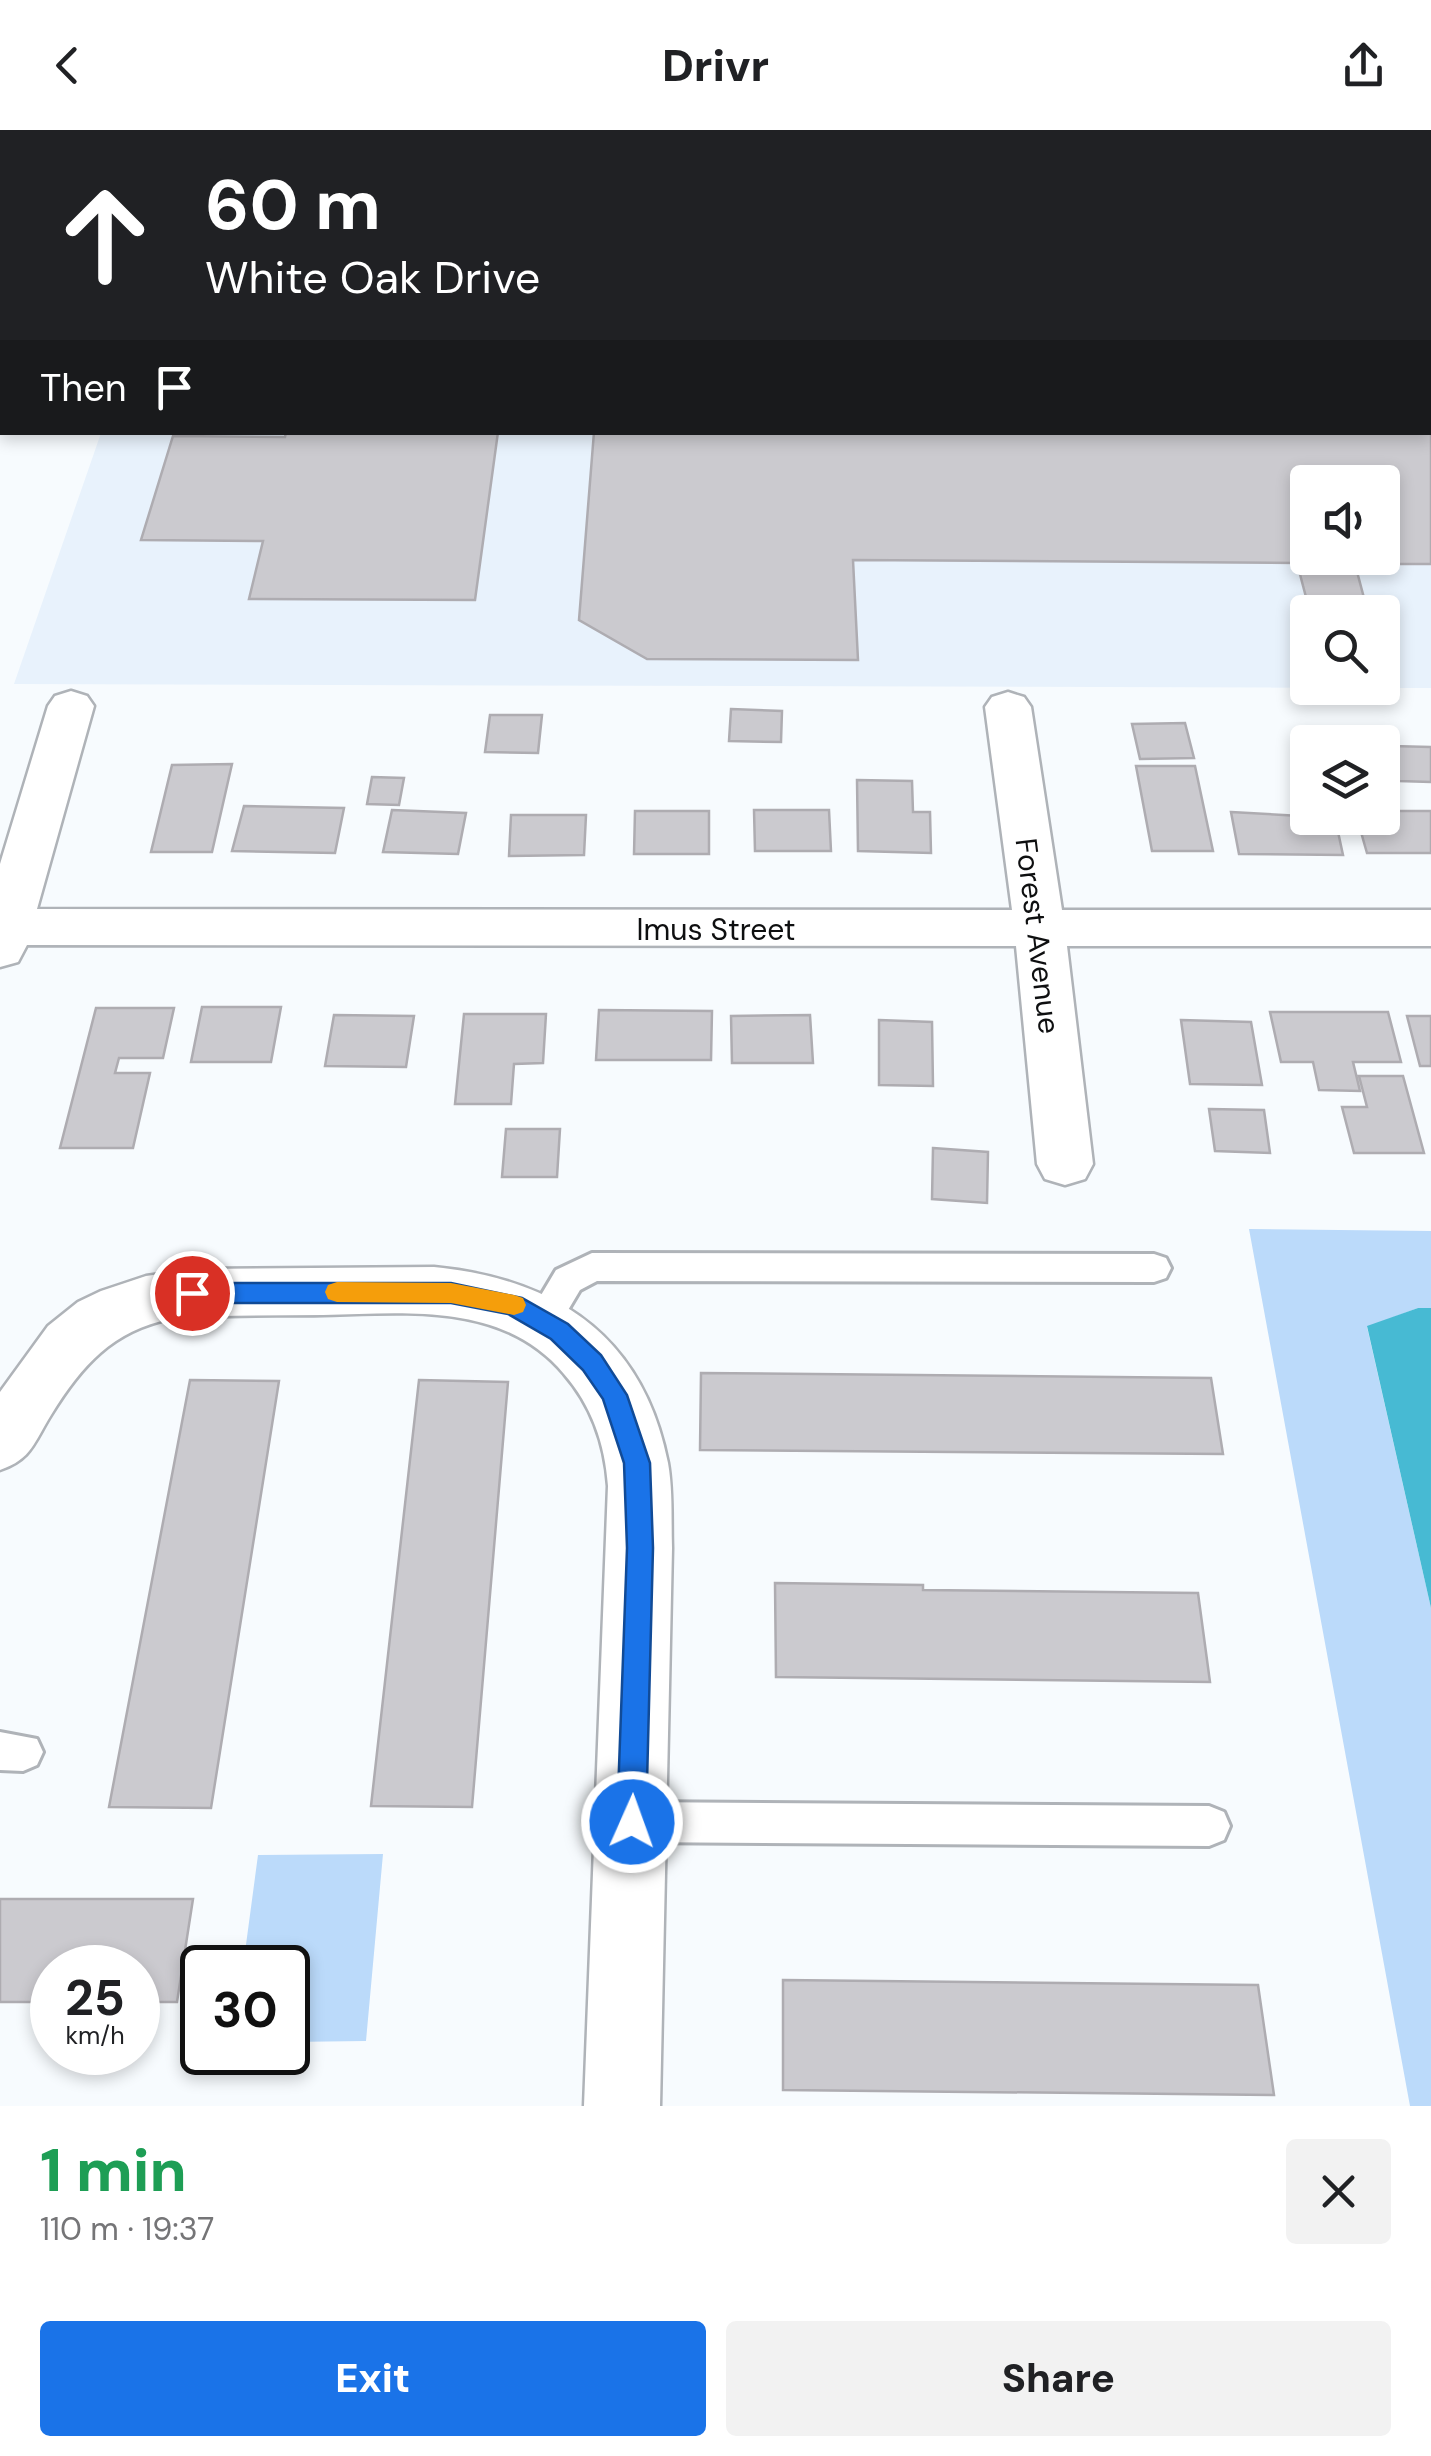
<!DOCTYPE html>
<html lang="en">
<head>
<meta charset="utf-8">
<style>
	body { margin:0; font-family:"DM Sans",sans-serif; background:#f2f2f2; color:#202124; height:100vh; display:flex; flex-direction:column; font-size:38px; white-space:nowrap }
	* { box-sizing:border-box; margin:0 }
	p { font-size:32px; color:#757577 }
	.icon { flex:none; width:55px; height:55px; fill:none; stroke:currentColor; stroke-width:2; stroke-linecap:round; stroke-linejoin:round }
	.map { position:relative; height:1976px; overflow:hidden }
	.panel { display:flex; flex-direction:column; background:#fff; flex:1 }
	.panel>* { flex:none }
	.banner { position:absolute; left:0px; top:0px; width:1432px; height:305px; box-shadow:0 5px 15px #0003; background:#202124; color:#fff; overflow:hidden }
	.tools { position:absolute; left:1290px; top:335px; display:grid; gap:20px }
	.tools a { display:grid; place-items:center; width:110px; height:110px; border-radius:10px; background:#fff; box-shadow:0 5px 15px #0003; font-size:50px }
	.speed { position:absolute; left:30px; top:1815px; display:flex; gap:20px; font-size:50px; font-weight:700; text-align:center }
	.speed>* { display:grid; place-content:center; width:130px; height:130px; border-radius:50%; background:#fff; box-shadow:0 5px 15px #0003; line-height:1 }
	.speed small { font-size:25px; font-weight:400 }
	.speed .limit { border:5px solid #111; border-radius:15px; background:#fff; color:#111 }
	.pin { position:absolute; display:grid; place-items:center; width:85px; height:85px; color:#fff; margin:-42px; border:5px solid #fff; border-radius:50%; box-shadow:0 2px 10px #0007 }
	.me { position:absolute; width:110px; margin:-55px; rotate:2deg; stroke-linejoin:round; filter:drop-shadow(0 0 8px #0008) }
	.turn { display:flex; align-items:center; gap:35px; height:210px; padding:0 40px; font-size:45px }
	.turn .icon { width:130px; height:130px; stroke-width:2.5 }
	.turn b { display:block; font-size:70px; line-height:85px }
	.then { display:flex; align-items:center; height:95px; padding:0 40px; background:#0003; gap:20px; font-size:38px }
	.round { display:grid; place-items:center; flex:none; width:105px; height:105px; border-radius:10px; background:#f2f2f2 }
	.overview { display:flex; align-items:center; justify-content:space-between; height:170px; padding:0 40px }
	h1 { font-size:60px; font-weight:800; line-height:75px; color:#1e9e55 }
	.cta { display:flex; gap:20px; margin-top:auto; padding:20px 40px }
	.cta a { flex:1; height:115px; border-radius:10px; background:#1a73e8; color:#fff; font-size:40px; font-weight:800; line-height:115px; text-align:center }
	.cta a+a { background:#f2f2f2; color:#202124 }
	header { display:flex; justify-content:space-between; align-items:center; height:130px; padding:0 40px; background:#fff; font-size:45px; font-weight:800 }
	.map>svg:first-child { display:block }
</style>
</head>
<body>
<header><svg class="icon" aria-label="back" viewBox="0 0 24 24"><path d="M15 5l-7 7 7 7"/></svg>Drivr<svg class="icon" aria-label="share" viewBox="0 0 24 24"><path d="M12 15V3M7 8l5-5 5 5M5 13v7h14v-7"/></svg></header>
<div class="map">
<svg width="1431" height="1976" viewBox="0 0 1431 1976">
	<rect width="100%" height="100%" fill="#f7fbfe"/>
	<path fill="#e8f2fc" fill-rule="evenodd" d="M0,0H1431V558L14,554L101,303L1430,302V2H2L0,251ZM1308,352H1382V428H1308ZM1308,482H1382V558H1308Z"/>
	<path fill="#bbdafa" d="M1249,1099L1431,1101V1178H1418L1367,1197L1431,1478V1976H1410Z
		M383,1724L366,1911L288,1912V1838L243,1837L258,1725Z"/>
	<path fill="#47bad3" d="M1418,1178H1431V1478L1367,1196Z"/>
	<path fill="#cbcacf" stroke="#aeacb1" stroke-width="2.5" fill-rule="evenodd" d="M0,0H619L2,2V198Z
		M1431,184V434H1355L1364,468L1306,467L1297,433L853,430L858,530L647,529L579,490L594,302H1430ZM1308,352H1382V428H1308Z
		M286,302H498L475,470L249,469L263,411L141,410L173,306L285,307Z
		M731,579L782,581L781,612L729,611Z
		M490,585H542L538,623L485,622Z
		M1185,593L1194,628L1140,629L1132,594Z
		M1391,616L1431,617V652L1399,651Z
		M232,634L212,722H151L172,635Z
		M1136,636H1195L1213,721H1152Z
		M372,647L404,648L399,675L367,674Z
		M857,650L912,651L913,682H930L931,723L858,721Z
		M244,676L344,678L335,723L232,721Z
		M392,680L466,683L458,724L383,722Z
		M754,680H829L831,721H755Z
		M635,681H709V724H634Z
		M1382,681H1431V723H1367L1357,688H1382Z
		M1231,682L1335,688L1343,725L1239,724Z
		M511,685H586L584,725L509,726Z
		M202,877H281L271,932H191Z
		M96,878H174L163,928H119L115,943H150L133,1018H60Z
		M599,880L712,881L711,930H596Z
		M1270,882H1388L1401,932H1353L1360,961L1319,960L1313,932H1281Z
		M464,884H546L543,933L514,934L511,974H455Z
		M334,885L414,886L406,937L325,936Z
		M810,885L813,933H732L731,886Z
		M1407,886H1431V936H1420Z
		M879,890L932,892L933,956L879,955Z
		M1181,890L1251,892L1262,955L1190,954Z
		M1359,946H1403L1424,1023H1354L1342,977H1367Z
		M1209,979L1264,980L1270,1023L1215,1021Z
		M506,999H560L557,1047H502Z
		M933,1018L988,1022L987,1073L932,1069Z
		M701,1243L1211,1248L1223,1324L700,1320Z
		M190,1250L279,1251L211,1678L109,1677Z
		M419,1250L508,1252L472,1677L371,1676Z
		M775,1453L923,1455V1460L1198,1463L1210,1552L776,1547Z
		M0,1769H193L177,1872H138V1838H52V1872H0Z
		M783,1850L1258,1855L1274,1965L783,1960Z"/>
	<g fill="none" stroke-linecap="round" stroke-linejoin="round">
		<g stroke="#afb3b8" stroke-width="6">
			<path id="service" d="M699,0H723L724,2H701Z
				M1052,0H1072V2H1052Z
				M1430,5H1431V17H1430Z
				M0,210H2V224H0Z
				M592,1123L1154,1124L1166,1128L1171,1138L1166,1148L1154,1152L597,1151L580,1160L555,1202L543,1206L531,1202L525,1192L556,1140Z
				M0,1602L37,1609L43,1622L37,1635L23,1641L0,1640Z
				M631,1672L1209,1676L1224,1682L1230,1696L1224,1710L1209,1716L631,1712L616,1706L610,1692L616,1678Z"/>
		</g>
		<g stroke="#afb3b8" stroke-width="5">
			<path id="minor" d="M71,561L87,566L94,576L37,779L1012,780L985,577L992,567L1008,562L1024,567L1031,577L1062,780H1431V816H1067L1093,1034L1085,1049L1065,1055L1045,1049L1037,1034L1016,816L27,815L18,832L0,837V734L48,576L55,566Z
				M434,1137C556,1149 643,1206 668,1333C673,1361 671,1390 672,1418L660,1976H584L608,1356C605,1314 592,1276 564,1244C504,1172 408,1183 323,1185C272,1186 221,1184 171,1189C113,1200 81,1236 51,1285C34,1312 32,1329 0,1340V1262L48,1196L78,1172L101,1161L146,1146L196,1139Z"/>
		</g>
		<use href="#service" fill="#fff" fill-rule="evenodd"/>
		<use href="#minor" fill="#fff" fill-rule="evenodd"/>
	</g>
	<path fill="#1a73e8" stroke="#114b97" stroke-width="2.5" d="M192,1153H451L522,1168L568,1194L601,1225L627,1265L650,1333L653,1418L646,1692L642,1702L632,1706L621,1702L617,1692L627,1418L624,1333L603,1269L583,1240L551,1209L508,1184L451,1173H192L183,1170L179,1163L183,1156Z"/>
	<path fill="#f59e0b" d="M337,1152L451,1153L514,1165L523,1168L526,1175L523,1182L514,1185L451,1173L337,1172L328,1169L325,1162L328,1155Z"/>
	<g text-anchor="middle" dominant-baseline="central" stroke-width="10" stroke-linejoin="round" paint-order="stroke">
		<g font-size="30" fill="#0e0f10" stroke="#fff">
			<text x="716" y="799">Imus Street</text>
			<text transform="translate(1038 806) rotate(83)">Forest Avenue</text>
		</g>
	</g>
</svg>
<div class="tools">
<a><svg class="icon" aria-label="sound" viewBox="0 0 24 24"><path d="M4 9h4l5-4v14l-5-4H4zM17 9q2 3 0 6"/></svg></a>
<a><svg class="icon" aria-label="search" viewBox="0 0 24 24"><circle cx="10" cy="10" r="6"/><path d="M15 15l6 6"/></svg></a>
<a><svg class="icon" aria-label="layers" viewBox="0 0 24 24"><path d="M12 4l9 5-9 5-9-5zM3 14l9 5 9-5"/></svg></a>
</div>
<div class="speed"><div>25<small>km/h</small></div><div class="limit">30</div></div>
<div class="pin" style="left:192px;top:1163px;background:#d93025"><svg class="icon" aria-label="arrive" viewBox="0 0 24 24"><path d="M6 21V4h12l-3 4 3 4H6"/></svg></div>
<svg class="me" style="left:632px;top:1692px" viewBox="-20 -20 40 40"><circle r="17" fill="#1a73e8" stroke="#fff" stroke-width="3"/><path d="M0-11L8 9 0 5-8 9z" fill="#fff"/></svg>
<div class="banner">
<div class="turn"><svg class="icon" aria-label="ahead" viewBox="0 0 24 24"><path d="M12 20V5M6 11l6-6 6 6"/></svg><div><b>60 m</b>White Oak Drive</div></div>
<div class="then">Then<svg class="icon" aria-label="arrive" viewBox="0 0 24 24"><path d="M6 21V4h12l-3 4 3 4H6"/></svg></div>
</div>
</div>
<section class="panel">
<div class="overview"><div><h1>1 min</h1><p>110 m · 19:37</p></div><a class="round"><svg class="icon" aria-label="close" viewBox="0 0 24 24"><path d="M6 6l12 12M18 6L6 18"/></svg></a></div>
<div class="cta"><a>Exit</a><a>Share</a></div>
</section>
</body>
</html>
